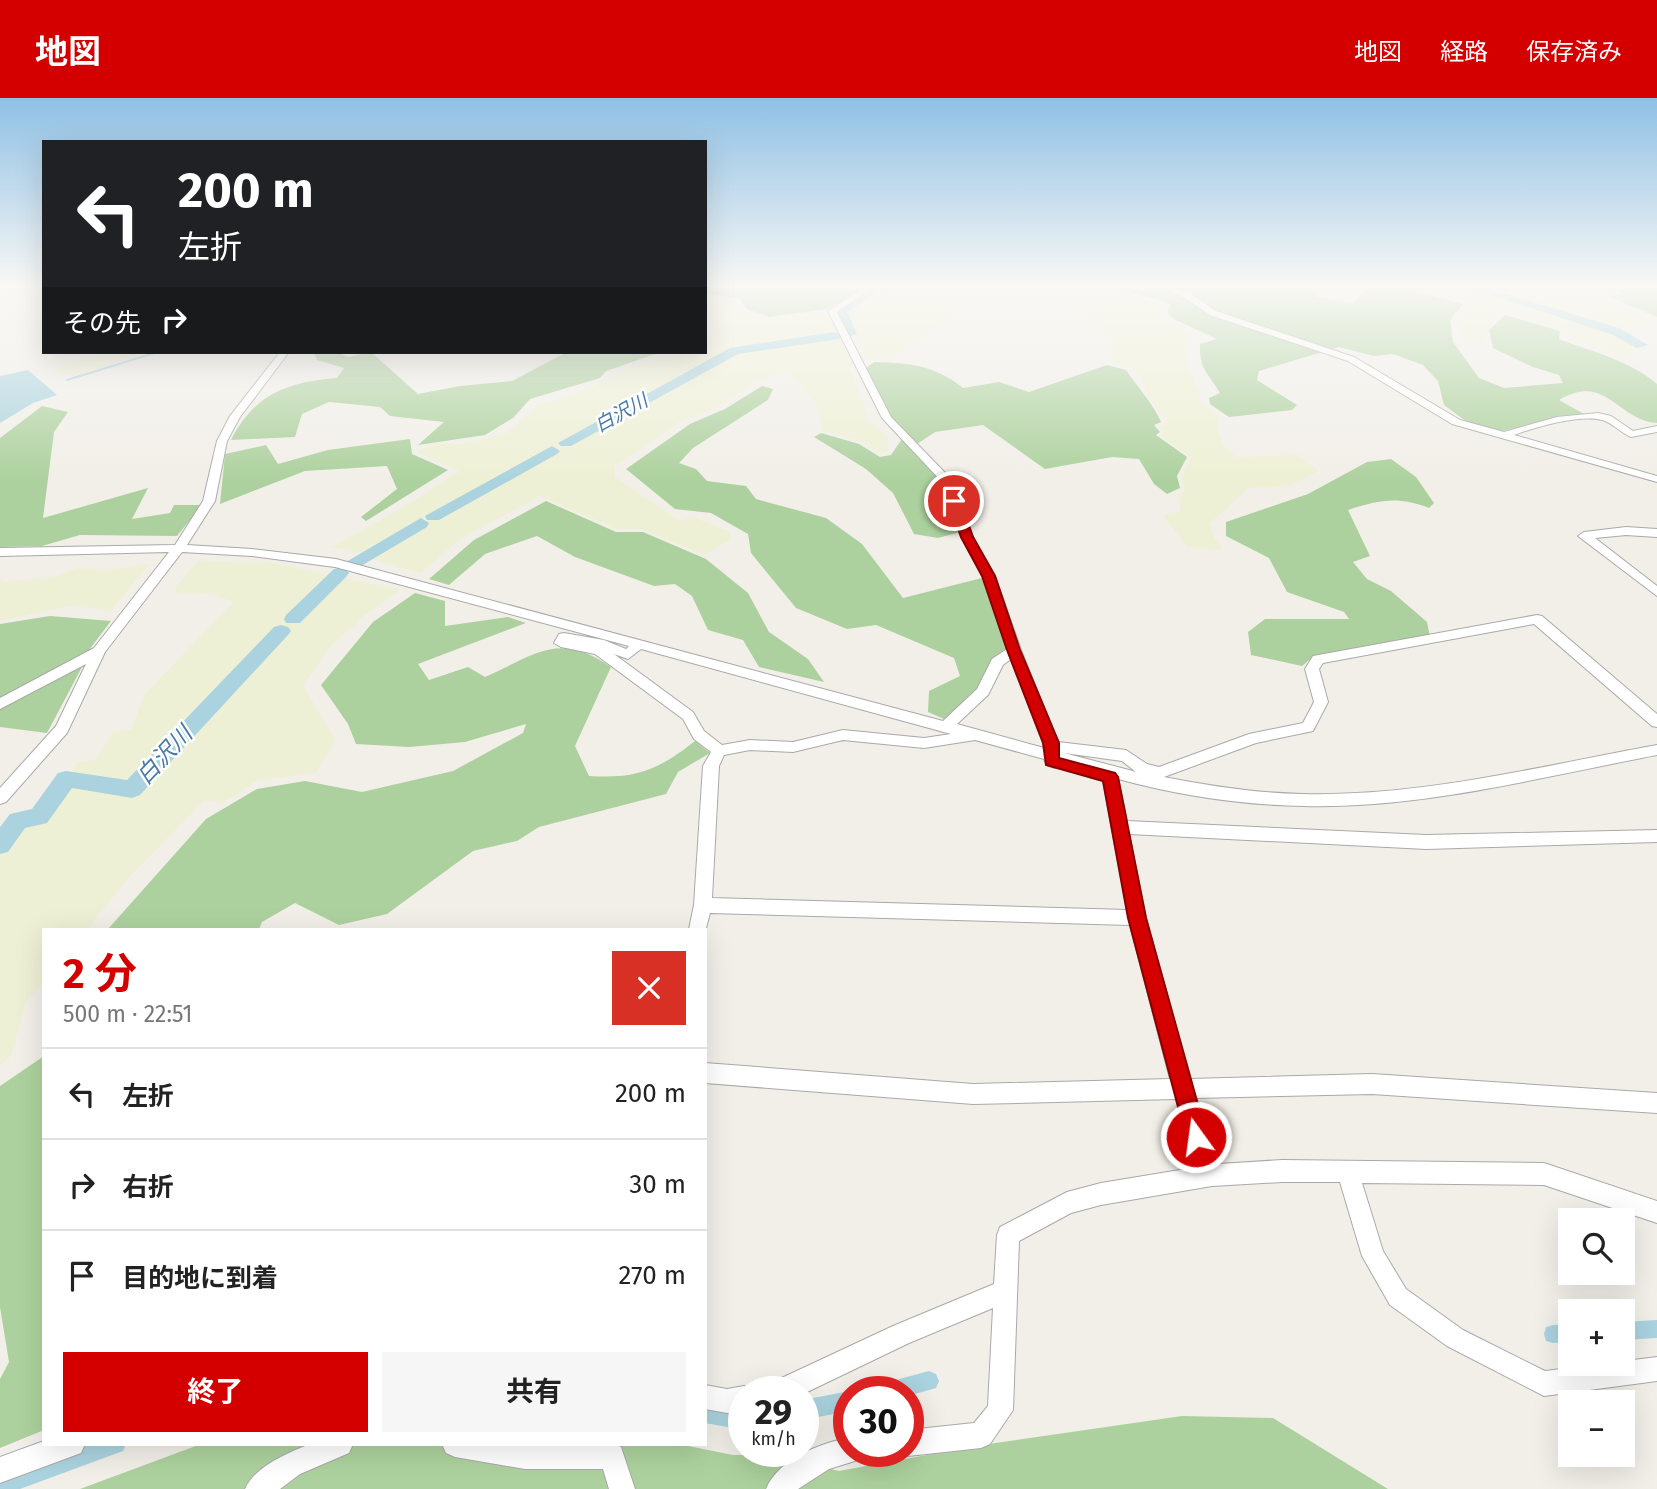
<!DOCTYPE html>
<html lang="ja">
<head>
<meta charset="utf-8">
<style>
	body { margin:0; font-family:"Fira Sans","Noto Sans JP",sans-serif; background:#f6f6f6; color:#222; height:100vh; display:flex; flex-direction:column; font-size:26px; white-space:nowrap }
	* { box-sizing:border-box; margin:0 }
	p { font-size:23px; color:#767676 }
	.icon { flex:none; width:38px; height:38px; fill:none; stroke:currentColor; stroke-width:2; stroke-linecap:round; stroke-linejoin:round }
	.map { position:relative; flex:1; overflow:hidden }
	.panel { position:absolute; left:42px; top:830px; width:665px; height:518px; display:flex; flex-direction:column; background:#fff; border-radius:0px; box-shadow:0 7px 28px #0002 }
	.panel>* { flex:none }
	.top-card { position:absolute; left:42px; top:42px; width:665px; height:214px; border-radius:0px; box-shadow:0 7px 28px #0002; background:#202124; color:#fff; overflow:hidden }
	.fabs { position:absolute; left:1558px; top:1110px; display:grid; gap:14px }
	.fabs a { display:grid; place-items:center; width:77px; height:77px; border-radius:0px; background:#fff; box-shadow:0 7px 28px #0002; font-size:35px }
	.speed { position:absolute; left:728px; top:1278px; display:flex; gap:14px; font-size:35px; font-weight:700; text-align:center }
	.speed>* { display:grid; place-content:center; width:91px; height:91px; border-radius:50%; background:#fff; box-shadow:0 7px 28px #0002; line-height:1 }
	.speed small { font-size:18px; font-weight:400 }
	.speed .limit { border:10px solid #d22; background:#fff; color:#111 }
	.pin { position:absolute; display:grid; place-items:center; width:60px; height:60px; color:#fff; margin:-30px; border:4px solid #fff; border-radius:50%; box-shadow:0 2px 7px #0007 }
	.me { position:absolute; width:77px; margin:-38px; rotate:346deg; stroke-linejoin:round; filter:drop-shadow(0 0 5px #0008) }
	.turn { display:flex; align-items:center; gap:24px; height:147px; padding:0 21px; font-size:32px }
	.turn .icon { width:91px; height:91px; stroke-width:2.5 }
	.turn b { display:block; font-size:49px; line-height:60px }
	.then { display:flex; align-items:center; height:66px; padding:0 21px; background:#0003; gap:14px; font-size:26px }
	.round { display:grid; place-items:center; flex:none; width:74px; height:74px; border-radius:0px; background:#f6f6f6 }
	.overview { display:flex; align-items:center; justify-content:space-between; height:119px; padding:0 21px }
	h1 { font-size:42px; font-weight:700; line-height:52px; color:#d40000 }
	.action { display:flex; gap:14px; margin-top:auto; padding:14px 21px }
	.action a { flex:1; height:80px; border-radius:0px; background:#d40000; color:#fff; font-size:28px; font-weight:700; line-height:80px; text-align:center }
	.action a+a { background:#f6f6f6; color:#222 }
	ul { padding:0; list-style:none }
	li { display:flex; align-items:center; gap:21px; height:91px; padding:0 21px; border-top:2px solid #e0e0e0 }
	li div { flex:1 }
	li b { display:block; font-size:26px }
	li em { font-style:normal }
	header { display:flex; align-items:center; gap:42px; box-sizing:border-box; height:98px; padding:0 35px; background:#d40000; color:#fff }
	header strong { font-size:33px }
	nav { display:flex; gap:38px; margin-inline-start:auto; font-size:24px }
	.map>svg:first-child { display:block }
</style>
</head>
<body>
<header>
<strong>地図</strong>
<nav><a>地図</a><a>経路</a><a>保存済み</a></nav>
</header>
<div class="map">
<svg width="1657" height="1391" viewBox="0 0 1657 1391">
	<rect width="100%" height="100%" fill="#f2efe9"/>
	<path fill="#eef0d5" d="M886,188H1004L889,260L868,261L844,213Z
		M1022,188H1110L1133,201L1162,206L1159,211L1162,218L1191,238L1185,245L1187,263L1202,306L1220,319L1217,328L1223,347L1237,359L1298,357L1319,373L1288,388L1249,390L1210,425L1214,440L1222,448L1219,452L1187,449L1163,417L1181,414L1178,397L1185,392L1181,379L1191,360L1160,337L1164,333L1160,328L1165,327L1167,322L1148,299L1141,279L1130,268L1109,264L1114,258L1113,248L1100,230L1072,208Z
		M1405,188H1465L1491,195L1513,188H1568L1653,221L1613,235L1641,249L1626,260L1572,241L1570,235L1505,214L1495,218L1483,245L1464,244L1457,226L1472,206Z
		M708,196L764,223L828,215L851,264L850,270L869,322L888,339V353L879,355L862,344L823,333L815,304L787,272L754,284L717,309L683,322L615,368V379L680,423L692,419L729,433L732,441L704,457L642,431H617L540,398L460,441L421,475L368,460L358,454L332,449L412,404L459,373L417,354L432,346H463L506,335L539,307L589,291L632,269L680,254H705V242L715,234L710,222H705V198Z
		M102,254H147L82,276L68,278L54,271Z
		M198,463L268,464L400,492L365,517L333,546L303,587L336,643L316,675L258,682L223,705L204,703L133,775L87,831H44V883L25,906L12,957L0,967V755L22,725L41,723L78,664L95,662L113,634L131,632L144,597L233,504L213,496L176,495V489Z
		M149,466L111,513L76,507L0,523V481L7,484L54,479L77,470L107,472Z"/>
	<path fill="#add19e" d="M705,188H867L827,211L769,219L747,211L739,201L705,195Z
		M1120,188H1310L1309,192L1317,199L1352,205L1364,194L1362,188L1399,189L1463,206L1450,222L1453,244L1479,280L1504,290L1563,285L1559,277L1533,269L1493,250L1489,232L1505,217L1560,233L1559,241C1593,254 1629,262 1657,286V325C1616,322 1607,274 1559,302L1584,316L1501,333L1467,324L1444,307L1438,283L1423,267L1393,256L1374,258L1339,249L1259,273L1257,282L1297,307L1292,312L1229,319L1210,306L1209,300L1220,295C1208,274 1199,272 1200,246L1217,241L1174,221L1167,213L1171,207C1154,197 1136,200 1120,188Z
		M1607,188H1657V219L1610,199L1621,195Z
		M314,254H337L348,259L371,254L418,296L460,288L512,283L567,254H661L606,273L600,280L530,301L513,320L485,337L418,347L444,324L390,318L380,309L329,304L302,316L295,339L231,342C254,296 288,284 337,280L344,270L317,262Z
		M874,264C909,265 935,267 963,290L999,284L1029,294L1107,267L1126,272C1138,290 1153,305 1161,324L1154,327L1160,334L1156,337L1187,359L1177,378L1180,390L1167,396L1154,386L1139,361L1112,359L1045,371L983,327L935,334L917,346L893,322L866,270Z
		M762,288L773,291L768,302L693,350L679,365L696,371L707,383L746,388L756,401L826,420L862,446L903,500L982,480L1007,550L991,562L979,592L944,621L928,614L929,593L960,578L954,560L876,527L847,531L796,510L751,455L748,436L711,415L675,411L626,371L690,326L725,311Z
		M42,308L68,314L54,334L43,420L148,390L132,421L170,415L174,407H202L177,438L80,437L42,448L0,449V340Z
		M821,335L859,346L880,359L891,357L902,341L943,386L960,434L938,440L914,436L893,395L866,371L814,339Z
		M410,341L412,356L448,372L366,423L361,419L397,391L387,368L305,373L220,406L225,356L266,347L278,366L328,352Z
		M1391,361L1416,379L1434,405L1429,410C1397,398 1380,402 1348,412L1370,458L1353,464L1367,481L1391,493L1427,524L1430,539L1313,559L1302,568L1251,557L1248,534L1265,521H1349L1344,514L1287,494L1269,460L1226,438V424L1308,396L1367,364Z
		M546,403L616,434H643L706,461L748,495L769,534L808,561L824,584L759,569L743,542L708,532L692,498L675,486L654,488L575,459L537,438L485,456L449,487L429,481L474,442Z
		M415,495L445,503V528L508,519L526,525L418,566L429,582L468,569L485,579C537,556 558,533 611,569L575,648L589,678C637,681 658,672 695,643L710,655L678,674L666,696L539,729L517,743L473,753L387,816L339,827L295,805L262,824L259,831H108L206,721L257,691L305,683L362,694L453,673L523,635L526,626L465,644L409,649L356,646L348,626L321,587L373,524Z
		M50,518L111,523L89,552L64,567L82,569L47,635L0,629V526Z
		M44,958V1332L0,1350V1281L9,1264L0,1209V988Z
		M1182,1318L1273,1320L1388,1391H80L201,1346H678L733,1357H776L839,1373L982,1347Z"/>
	<path fill="#aad3df" d="M28,272L57,297L33,305L0,325V278Z"/>
	<g fill="none" stroke-linecap="round" stroke-linejoin="round">
		<path stroke="#aad3df" stroke-width="2" d="M67,282L158,254"/>
		<path fill="#aad3df" fill-rule="evenodd" d="M1657,1222V1240L1622,1242V1224Z
			M1570,1226V1244L1553,1245L1546,1243L1544,1236L1546,1229L1553,1227Z
			M929,1273L936,1276L939,1283L936,1290L908,1298V1293H878L881,1286Z
			M849,1293V1313L803,1322V1302Z
			M705,1305L744,1312V1332L705,1325Z
			M89,1346H126L123,1353L20,1391H0V1378Z"/>
		<path fill="#aad3df" fill-rule="evenodd" d="M873,188H887L847,214L857,236L847,239L834,213Z
			M1463,188H1480L1619,230L1648,247L1637,250L1611,236Z
			M835,234L840,235V241L738,256L571,348H561L558,345L730,250Z
			M552,348L560,353L557,356L439,422H427L425,418Z
			M421,420L429,425L427,429L361,468H349L346,464Z
			M340,470L346,471L349,475L346,479L300,525H286L284,521L286,517L334,471Z
			M281,527L288,529L291,533L288,537L140,697L132,700L72,690L47,725L25,730L8,754L0,756V729L10,716L32,711L58,675L66,673L127,682L274,529Z"/>
		<g stroke="#a9a9a9" stroke-width="2">
			<path id="minor" d="M867,188H876L837,214L891,319L954,384L973,439L995,478L1021,552L1058,644L1126,652L1147,666L1159,669L1249,636L1303,625L1314,604L1305,571L1313,558L1537,517L1542,518L1657,616V629L1652,628L1534,526L1323,565L1319,571L1328,604L1313,633L1256,645L1164,679C1210,688 1256,695 1302,696C1421,699 1541,668 1657,647V657C1541,679 1422,711 1303,708C1242,707 1177,697 1118,681L1127,723L1426,737L1657,732V744L1426,751L1129,736L1146,820L1190,981L1372,976L1657,995V1015L1372,996L1196,1000L1206,1038L1218,1066L1282,1062L1544,1065L1657,1103V1125L1544,1087L1362,1085L1383,1153L1406,1191L1463,1232L1545,1273L1657,1259V1283L1544,1298L1447,1248L1390,1207L1362,1158L1340,1084H1282L1212,1088L1101,1107L1071,1115L1019,1143L1013,1312L990,1346L981,1350L908,1358L898,1353H908V1332L974,1325L988,1308L993,1210L909,1245L803,1296V1293H770L773,1284L893,1228L994,1186L997,1137L1000,1129L1067,1094L1101,1085L1198,1069L1186,1039L1176,1001L973,1006L705,985V965L973,986L1170,981L1130,827L710,815L705,834V831H689L694,807L703,668L711,654L694,641L683,621L595,556L561,549L554,545L559,536L564,535L604,542L626,551L629,548L335,469L252,458L182,454L105,554L67,635L6,704L0,706V690L56,628L86,566L0,611V600L94,550L169,454L0,458V450L175,447L203,403L217,343L230,318L280,254H289L240,319L227,343L215,403L187,447L252,451L336,461L943,623L977,591L992,561L1007,551L983,478L961,439L943,385L882,320L828,213ZM641,551L951,636L924,640L843,632L793,644L750,642L722,647L704,633L693,614L614,556L628,561ZM1011,561L1044,645V650L957,626L988,597L1003,567ZM843,642L924,650L975,642L1044,661L1047,667L1055,670L1062,666L1088,673L1089,679L1103,683L1127,812L712,800L719,668L724,657L750,652L793,654ZM1064,655L1122,663L1136,674L1129,672Z
				M1156,188H1167L1191,196L1216,213L1354,259L1460,322L1504,334L1557,319L1598,315L1611,318L1633,333L1657,328V334L1631,339C1621,335 1613,325 1602,322C1580,316 1535,329 1514,337L1657,378V384L1452,326L1348,263L1210,217L1185,200Z
				M1626,429L1657,431V439L1626,437L1595,440L1657,488V498L1578,438L1584,434Z
				M705,1287L727,1291L744,1288L754,1293H744V1313L727,1315L705,1311Z
				M849,1340V1353H862L858,1362L829,1371L798,1391H766C778,1362 819,1345 849,1340Z
				M44,1343V1346H85L81,1355L0,1385V1359Z
				M310,1346H353L349,1355L300,1376L280,1391H245C255,1368 288,1355 310,1346Z
				M442,1346H614L621,1349L635,1391H609L603,1371H525L455,1359L446,1355Z"/>
		</g>
		<use href="#minor" fill="#fff" fill-rule="evenodd"/>
	</g>
	<linearGradient id="sky" x2="0" y2="1"><stop stop-color="#8fc0e4"/><stop offset="0.49" stop-color="#f9f8f5"/><stop offset="1" stop-color="#f9f8f5" stop-opacity="0"/></linearGradient>
	<rect width="1657" height="383" fill="url(#sky)"/>
	<path fill="#d40000" stroke="#8a0000" stroke-width="2" d="M954,399L960,403L973,439L995,478L1020,552L1059,645V660L1115,675L1118,679L1146,820L1207,1039L1204,1047L1196,1050L1189,1047L1186,1039L1128,820L1103,683L1046,667L1043,645L1007,552L982,478L961,439L949,403Z"/>
	<g text-anchor="middle" dominant-baseline="central" stroke-width="5" stroke-linejoin="round" paint-order="stroke">
		<g font-size="19" font-style="italic" fill="#4a7aab" stroke="#fff">
			<text transform="translate(621 315) rotate(-29)">白沢川</text>
		</g>
		<g font-size="23" font-style="italic" fill="#4a7aab" stroke="#fff">
			<text transform="translate(164 657) rotate(-47)">白沢川</text>
		</g>
	</g>
</svg>
<div class="fabs">
<a><svg class="icon" aria-label="search" viewBox="0 0 24 24"><circle cx="10" cy="10" r="6"/><path d="M15 15l6 6"/></svg></a>
<a>+</a>
<a>−</a>
</div>
<div class="speed"><div>29<small>km/h</small></div><div class="limit">30</div></div>
<div class="pin" style="left:954px;top:403px;background:#d93025"><svg class="icon" aria-label="arrive" viewBox="0 0 24 24"><path d="M6 21V4h12l-3 4 3 4H6"/></svg></div>
<svg class="me" style="left:1196px;top:1039px" viewBox="-20 -20 40 40"><circle r="17" fill="#d40000" stroke="#fff" stroke-width="3"/><path d="M0-11L8 9 0 5-8 9z" fill="#fff"/></svg>
<div class="top-card">
<div class="turn"><svg class="icon" aria-label="left" viewBox="0 0 24 24"><path d="M17 20v-9H6M10 6l-5 5 5 5"/></svg><div><b>200 m</b>左折</div></div>
<div class="then">その先<svg class="icon" aria-label="right" viewBox="0 0 24 24"><path d="M7 20v-9h11M14 6l5 5-5 5"/></svg></div>
</div>
<section class="panel">
<div class="overview"><div><h1>2 分</h1><p>500 m · 22:51</p></div><a class="round" style="background:#d93025;color:#fff"><svg class="icon" aria-label="close" viewBox="0 0 24 24"><path d="M6 6l12 12M18 6L6 18"/></svg></a></div>
<ul>
<li><svg class="icon" aria-label="left" viewBox="0 0 24 24"><path d="M17 20v-9H6M10 6l-5 5 5 5"/></svg><div><b>左折</b></div><em>200 m</em></li>
<li><svg class="icon" aria-label="right" viewBox="0 0 24 24"><path d="M7 20v-9h11M14 6l5 5-5 5"/></svg><div><b>右折</b></div><em>30 m</em></li>
<li><svg class="icon" aria-label="arrive" viewBox="0 0 24 24"><path d="M6 21V4h12l-3 4 3 4H6"/></svg><div><b>目的地に到着</b></div><em>270 m</em></li>
</ul>
<div class="action"><a>終了</a><a>共有</a></div>
</section>
</div>
</body>
</html>
